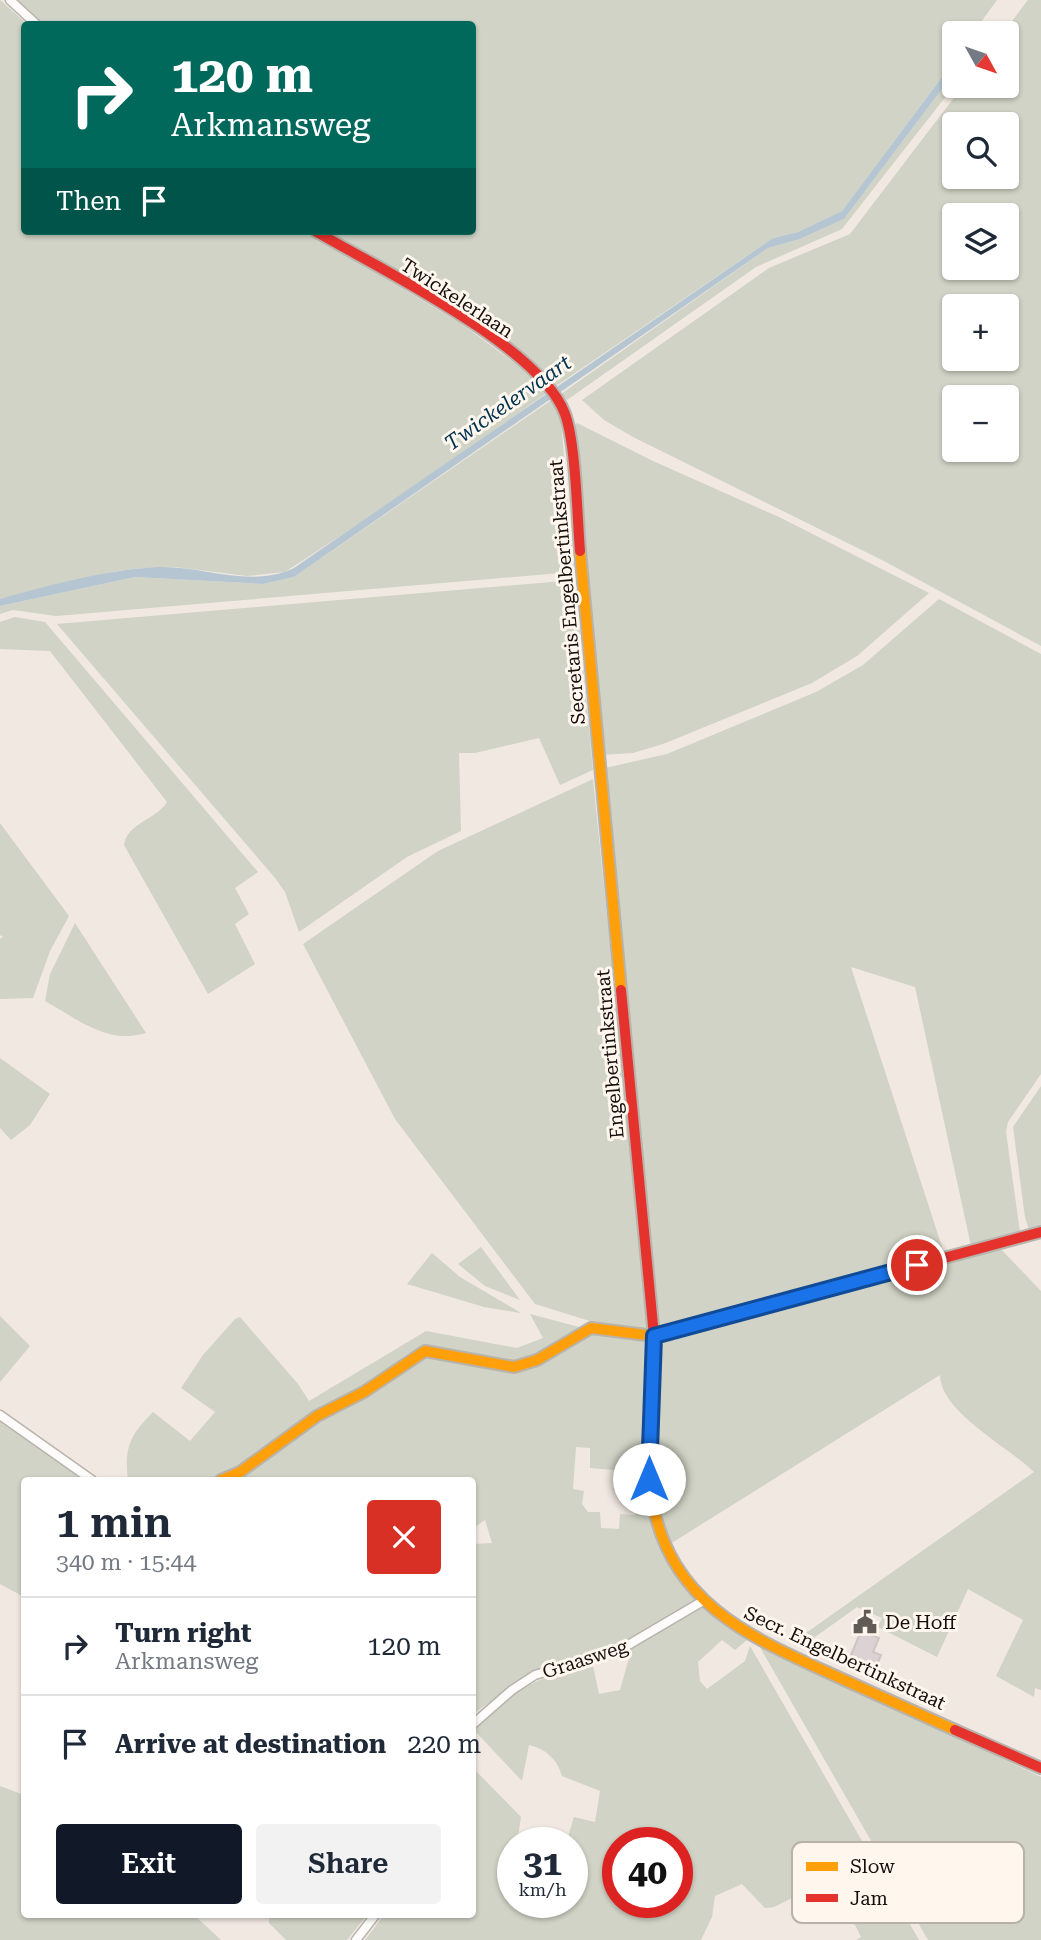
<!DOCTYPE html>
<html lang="en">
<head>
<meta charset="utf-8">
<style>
	body { margin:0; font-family:"Roboto Serif",serif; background:#f2f2f3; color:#1f2937; height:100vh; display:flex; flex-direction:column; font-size:26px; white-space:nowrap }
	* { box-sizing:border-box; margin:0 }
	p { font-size:23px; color:#747a83 }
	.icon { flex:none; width:38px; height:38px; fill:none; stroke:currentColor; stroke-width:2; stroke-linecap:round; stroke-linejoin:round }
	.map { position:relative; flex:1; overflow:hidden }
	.panel { position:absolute; left:21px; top:1477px; width:455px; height:441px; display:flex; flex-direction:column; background:#fff; border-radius:7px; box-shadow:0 2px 5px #0004 }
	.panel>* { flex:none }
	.banner { position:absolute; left:21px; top:21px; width:455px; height:214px; border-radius:7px; box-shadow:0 2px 5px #0004; background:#00695c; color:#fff; overflow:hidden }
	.needle { width:46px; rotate:130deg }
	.controls { position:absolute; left:942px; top:21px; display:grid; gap:14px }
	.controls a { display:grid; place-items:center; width:77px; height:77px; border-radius:7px; background:#fff; box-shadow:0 2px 5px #0004; font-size:35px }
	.speed { position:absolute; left:497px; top:1827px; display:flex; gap:14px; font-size:35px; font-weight:700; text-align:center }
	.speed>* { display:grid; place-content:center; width:91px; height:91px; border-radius:50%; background:#fff; box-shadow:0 2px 5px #0004; line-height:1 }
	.speed small { font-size:18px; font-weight:400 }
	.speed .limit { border:10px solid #d22; background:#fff; color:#111 }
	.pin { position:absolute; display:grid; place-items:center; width:60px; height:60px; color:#fff; margin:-30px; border:4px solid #fff; border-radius:50%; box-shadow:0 2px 7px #0007 }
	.me { position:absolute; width:77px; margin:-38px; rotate:0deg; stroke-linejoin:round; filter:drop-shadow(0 0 5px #0008) }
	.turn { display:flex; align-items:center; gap:24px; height:147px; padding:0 35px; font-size:32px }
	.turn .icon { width:91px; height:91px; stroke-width:2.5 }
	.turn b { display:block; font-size:49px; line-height:60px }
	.then { display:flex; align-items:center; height:66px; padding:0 35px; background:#0003; gap:14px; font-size:26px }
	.round { display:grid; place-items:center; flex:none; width:74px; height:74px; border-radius:7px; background:#f2f2f3 }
	.overview { display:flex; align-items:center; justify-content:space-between; height:119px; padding:0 35px }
	h1 { font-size:42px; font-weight:600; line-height:52px }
	.action { display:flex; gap:14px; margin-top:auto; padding:14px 35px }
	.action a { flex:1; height:80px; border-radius:7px; background:#111827; color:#fff; font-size:28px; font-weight:600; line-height:80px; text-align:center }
	.action a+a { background:#f2f2f3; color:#1f2937 }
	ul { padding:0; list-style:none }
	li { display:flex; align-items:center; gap:21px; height:98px; padding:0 35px; border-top:2px solid #e0e1e3 }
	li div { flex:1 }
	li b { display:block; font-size:26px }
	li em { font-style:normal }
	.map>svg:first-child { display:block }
</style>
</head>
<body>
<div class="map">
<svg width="1041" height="1940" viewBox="0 0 1041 1940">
	<rect width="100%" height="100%" fill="#f0e8e1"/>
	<path fill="#d0d3c5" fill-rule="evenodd" d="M0,0L27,24H24V231H307L460,323L534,377L548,392L406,493L285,572L247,576L175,567L144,568L117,571L0,599Z
		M14,0H997L973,33H954V61L842,211L798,232L773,238L556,386L510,347L323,231H472V24H41Z
		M1028,0H1041V646L884,561L633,437L604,420L582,400L769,268L850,234L963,86H1006V33H1003ZM1006,124V177H954V124ZM1006,215V268H954V215ZM954,306H1006V359H954ZM1006,397V450H954V397Z
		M954,73V86L842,229L756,267L567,400L561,394L768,248L800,239L844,219Z
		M553,399L560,410L574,569L572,572L56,616L13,610L0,614V606L135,577L263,584L294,577Z
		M577,423L653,461L781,518L929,593L857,656L812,683L663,744L633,753L600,755L573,427Z
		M575,580L593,770L560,785L539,738L475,753H459L461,831L407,857L299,932L285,892L275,878L57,624Z
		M939,599L1041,654V1074L1008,1122L1006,1132L1020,1232L971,1246L915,987L851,967L944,1253L660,1329L605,768L667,754L816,692L863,665Z
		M15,617L45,622L258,872L235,888L249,914L235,924L255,964L208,994L124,845C127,823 156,820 167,802L50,651L0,649V622Z
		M593,779L649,1329L606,1326L535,1304L395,1119L303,944L438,851Z
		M0,823L69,916L50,951L33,998L0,999V939L3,937L0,935Z
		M75,923L146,1033C107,1045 78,1019 45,1001L50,974Z
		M0,1058L50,1094L30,1125L11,1140L0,1128Z
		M1041,1086V1227L1029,1230L1025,1217L1013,1127Z
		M481,1247L520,1300L485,1286L458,1264Z
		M1000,1248L1041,1291V1690L1035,1688L1034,1697L996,1676L1023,1620L968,1589L937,1657L878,1627L882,1618L857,1607L808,1642L796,1640L1034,1472C1010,1448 940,1412 940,1375L670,1544L654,1491L659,1350L666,1338Z
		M432,1253L460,1277L521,1313L484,1307L407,1284Z
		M530,1314L579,1327L535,1358L511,1365L436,1349L401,1363L214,1480H128C124,1448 130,1435 153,1412L190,1441L215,1412L181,1388L203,1355L235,1319L240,1317L298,1384L309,1401L426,1331L517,1348L543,1338Z
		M0,1316L30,1346L0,1382Z
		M596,1332L649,1340L644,1496L619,1495L613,1489L614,1470L590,1468V1448L576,1447L573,1489L584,1491L582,1504L588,1512H600L601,1528L619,1529L620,1514L635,1515L636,1503L644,1504L655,1535L700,1601L635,1639L535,1671L473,1714V1544L492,1543L485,1520L475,1527L473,1533L472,1480H239L320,1420L339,1413L424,1356L515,1371Z
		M0,1419L84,1480H24V1597L0,1584Z
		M704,1605L747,1640L735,1650L722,1640L698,1662L700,1681L707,1689L745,1661L750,1646L919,1940H856L861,1937L855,1925L794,1897L774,1907L765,1908L742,1884L715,1896L712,1917L701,1940H365L384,1915L472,1914L473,1768L521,1817L517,1843H513V1902H572V1843H566L574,1817L595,1822L600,1791L562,1776C557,1759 546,1749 529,1745L522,1781L473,1729C512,1689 539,1678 592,1661L599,1694L620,1690L629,1658L626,1650ZM618,1843H677V1902H618Z
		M757,1642L1041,1777V1940H928Z
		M0,1786L24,1795V1914L194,1915L221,1940H0Z
		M269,1915V1914L367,1915L347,1940H286L269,1923Z"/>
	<path fill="#b5c6d2" d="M954,61V73L844,219L800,239L768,248L294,577L263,584L135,577L0,606V599C50,585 105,570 157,567C203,565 250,589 294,568L773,238L798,232L842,211Z"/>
	<path fill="#dcd2d3" stroke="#ccc6c4" stroke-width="2" d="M861,1631L879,1638L873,1652L881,1655L874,1672L851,1662L854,1656L851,1655Z"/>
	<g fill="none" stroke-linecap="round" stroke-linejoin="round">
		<g stroke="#b8b3ad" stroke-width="11">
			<path id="street" d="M10,0L36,24
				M0,1415L92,1480
				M472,1725L512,1690L535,1675L623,1648L703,1601
				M356,1940L376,1914"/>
		</g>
		<g stroke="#b8b3ad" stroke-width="14">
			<path id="slow" d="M580,551L621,990
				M653,1357C652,1403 643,1455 652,1500C670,1601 745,1635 829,1673C871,1692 913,1711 955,1730
				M221,1480L240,1472L317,1416L364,1392L425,1351L514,1367L537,1360L591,1328L654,1336L720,1318"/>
		</g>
		<g stroke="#b8b3ad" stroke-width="14">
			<path id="jam" d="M315,231C378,268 540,346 565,414C576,444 577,515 580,551
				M621,990L654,1336L653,1357
				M720,1318L1041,1232
				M955,1730L1041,1768"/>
		</g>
		<use href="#street" stroke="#fdfcfa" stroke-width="8"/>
		<use href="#slow" stroke="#ff9f0a" stroke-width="10"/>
		<use href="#jam" stroke="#e5322d" stroke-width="10"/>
	</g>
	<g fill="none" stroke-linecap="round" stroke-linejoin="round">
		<g stroke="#114b97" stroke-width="18">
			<path id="route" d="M649,1479L654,1336L917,1265"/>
		</g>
		<use href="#route" stroke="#1a73e8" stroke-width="12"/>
	</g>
	<defs>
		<g id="civic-bare" transform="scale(1.89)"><path d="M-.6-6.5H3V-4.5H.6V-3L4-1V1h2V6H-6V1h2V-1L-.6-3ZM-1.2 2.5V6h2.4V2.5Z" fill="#615b56" stroke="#fff6ee" stroke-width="2.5" paint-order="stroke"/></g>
	</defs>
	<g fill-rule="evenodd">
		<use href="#civic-bare" x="865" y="1622"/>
	</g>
	<g text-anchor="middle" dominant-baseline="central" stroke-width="6" stroke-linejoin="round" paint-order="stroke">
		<g font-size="19" fill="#140f0b" stroke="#fff6ee">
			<text transform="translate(457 298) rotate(33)">Twickelerlaan</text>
			<text transform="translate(567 592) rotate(-95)">Secretaris Engelbertinkstraat</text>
			<text transform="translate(610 1054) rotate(-95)">Engelbertinkstraat</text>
			<text transform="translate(845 1658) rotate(25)">Secr. Engelbertinkstraat</text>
			<text transform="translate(585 1659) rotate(-18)">Graasweg</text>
		</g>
		<g font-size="19" fill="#140f0b" stroke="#fff6ee" text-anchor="start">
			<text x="885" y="1622">De Hoff</text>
		</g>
		<g font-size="21" font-style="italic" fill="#003350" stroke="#fff6ee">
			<text transform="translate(508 403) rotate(-35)">Twickelervaart</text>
		</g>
	</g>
	<rect x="792" y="1842" width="232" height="81" rx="10" fill="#fff6ee" stroke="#b8b1aa" stroke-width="2"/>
	<rect x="806" y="1862" width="32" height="9" fill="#ff9f0a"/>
	<rect x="806" y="1894" width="32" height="8" fill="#e5322d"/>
	<g font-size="19" fill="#140f0b">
		<text x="850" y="1873">Slow</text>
		<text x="850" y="1905">Jam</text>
	</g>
</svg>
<div class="controls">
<a><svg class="needle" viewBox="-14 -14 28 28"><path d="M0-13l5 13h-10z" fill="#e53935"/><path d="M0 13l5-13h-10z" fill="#747a83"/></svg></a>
<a><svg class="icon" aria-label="search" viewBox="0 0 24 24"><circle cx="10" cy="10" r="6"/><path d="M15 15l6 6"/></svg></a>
<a><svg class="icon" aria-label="layers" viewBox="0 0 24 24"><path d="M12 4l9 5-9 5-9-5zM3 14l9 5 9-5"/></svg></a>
<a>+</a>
<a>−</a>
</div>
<div class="speed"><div>31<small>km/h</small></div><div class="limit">40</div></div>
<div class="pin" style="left:917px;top:1265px;background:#d93025"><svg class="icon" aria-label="arrive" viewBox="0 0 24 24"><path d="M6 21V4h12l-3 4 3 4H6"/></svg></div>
<svg class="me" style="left:649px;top:1479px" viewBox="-20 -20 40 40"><circle r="19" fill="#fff"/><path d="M0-13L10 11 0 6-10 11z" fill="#1a73e8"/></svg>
<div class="banner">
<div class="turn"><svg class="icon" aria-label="right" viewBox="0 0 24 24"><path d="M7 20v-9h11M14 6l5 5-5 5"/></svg><div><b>120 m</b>Arkmansweg</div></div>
<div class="then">Then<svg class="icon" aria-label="arrive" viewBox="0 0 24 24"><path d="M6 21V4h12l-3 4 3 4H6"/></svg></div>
</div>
<section class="panel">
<div class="overview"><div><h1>1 min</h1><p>340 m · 15:44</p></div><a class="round" style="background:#d93025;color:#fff"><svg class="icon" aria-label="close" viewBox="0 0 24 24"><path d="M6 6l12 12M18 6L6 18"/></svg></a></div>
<ul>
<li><svg class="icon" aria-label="right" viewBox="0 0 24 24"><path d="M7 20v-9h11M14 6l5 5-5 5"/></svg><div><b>Turn right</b><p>Arkmansweg</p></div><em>120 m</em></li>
<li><svg class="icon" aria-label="arrive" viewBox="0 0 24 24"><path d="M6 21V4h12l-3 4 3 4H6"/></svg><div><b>Arrive at destination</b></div><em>220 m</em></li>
</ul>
<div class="action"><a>Exit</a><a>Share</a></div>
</section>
</div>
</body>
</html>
